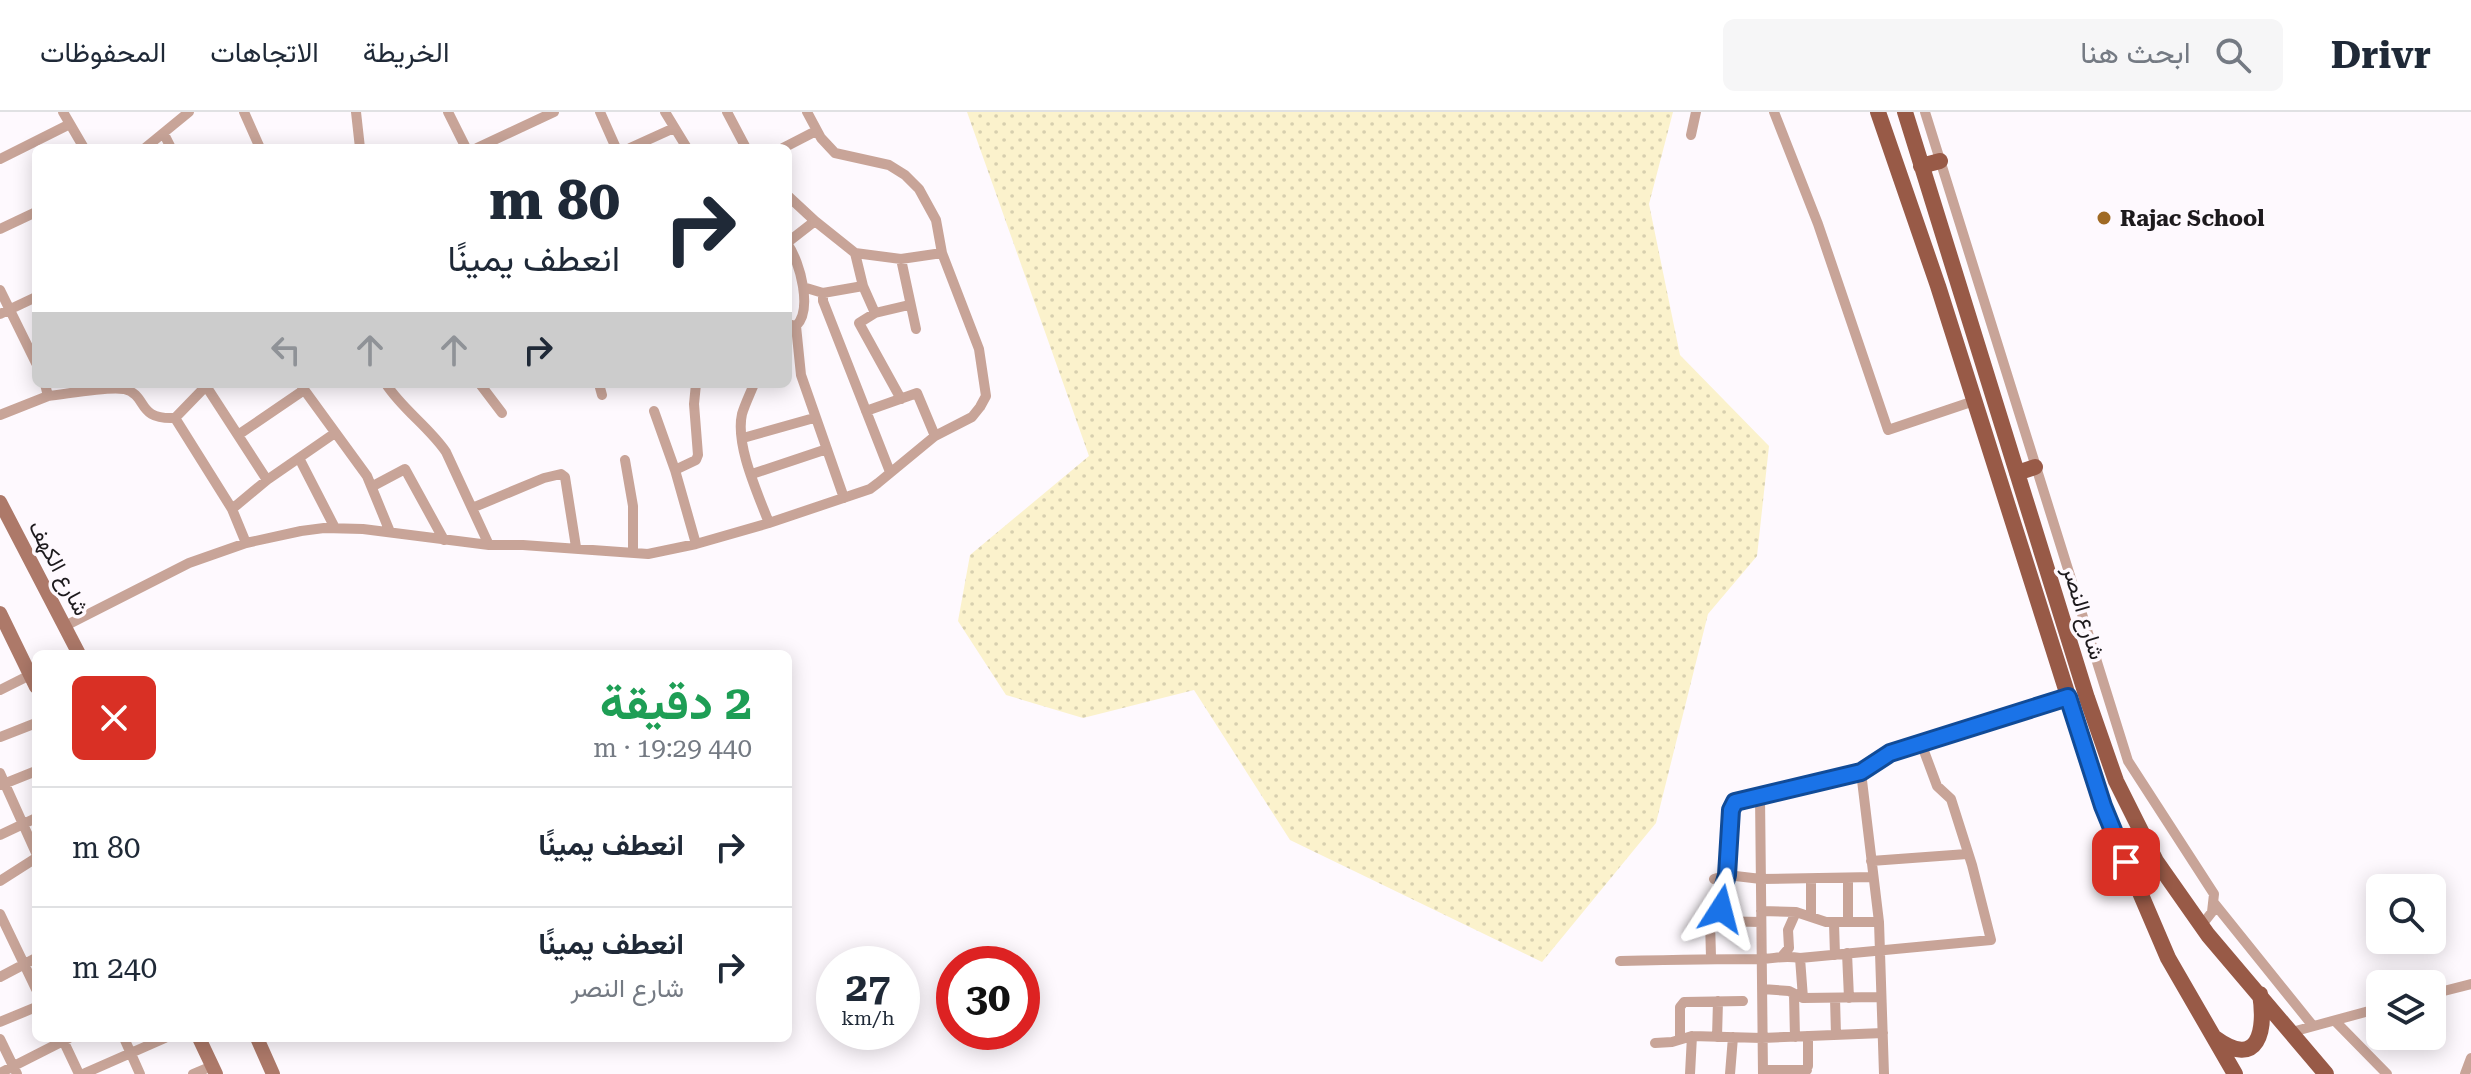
<!DOCTYPE html>
<html lang="ar">
<head>
<meta charset="utf-8">
<style>
	body { margin:0; font-family:"Roboto Serif",Vazirmatn,serif; background:#f6f6f7; color:#1f2937; direction:rtl; height:100vh; display:flex; flex-direction:column; font-size:30px; white-space:nowrap }
	* { box-sizing:border-box; margin:0 }
	p { font-size:26px; color:#747a83 }
	.icon { flex:none; width:44px; height:44px; fill:none; stroke:currentColor; stroke-width:2; stroke-linecap:round; stroke-linejoin:round }
	.map { position:relative; flex:1; overflow:hidden; direction:ltr }
	.drawer { position:absolute; left:32px; top:538px; width:760px; height:392px; display:flex; flex-direction:column; background:#fff; border-radius:12px; box-shadow:0 4px 20px #0003; direction:rtl }
	.drawer>* { flex:none }
	.banner { position:absolute; left:32px; top:32px; width:760px; height:244px; border-radius:12px; box-shadow:0 4px 20px #0003; direction:rtl; background:#fff; color:#1f2937; overflow:hidden }
	.fabs { position:absolute; left:2366px; top:762px; display:grid; gap:16px }
	.fabs a { display:grid; place-items:center; width:80px; height:80px; border-radius:12px; background:#fff; box-shadow:0 4px 20px #0003; font-size:40px }
	.speed { position:absolute; left:816px; top:834px; display:flex; gap:16px; font-size:40px; font-weight:700; text-align:center }
	.speed>* { display:grid; place-content:center; width:104px; height:104px; border-radius:50%; background:#fff; box-shadow:0 4px 20px #0003; line-height:1 }
	.speed small { font-size:20px; font-weight:400 }
	.speed .limit { border:12px solid #d22; background:#fff; color:#111 }
	.pin { position:absolute; display:grid; place-items:center; width:68px; height:68px; color:#fff; margin:-34px; border-radius:16px; box-shadow:0 4px 12px #0006 }
	.me { position:absolute; width:88px; margin:-44px; rotate:9deg; stroke-linejoin:round; filter:drop-shadow(0 0 6px #0008) }
	.turn { display:flex; align-items:center; gap:28px; height:168px; padding:0 40px; font-size:36px }
	.turn .icon { width:104px; height:104px; stroke-width:2.5 }
	.turn b { display:block; font-size:56px; line-height:68px }
	.lanes { display:flex; align-items:center; height:76px; padding:0 40px; background:#0003; justify-content:center; gap:40px; direction:ltr }
	.lanes .off { opacity:.35 }
	.round { display:grid; place-items:center; flex:none; width:84px; height:84px; border-radius:12px; background:#f6f6f7 }
	.headline { display:flex; align-items:center; justify-content:space-between; height:136px; padding:0 40px }
	h1 { font-size:48px; font-weight:700; line-height:60px; color:#1e9e55 }
	ul { padding:0; list-style:none }
	li { display:flex; align-items:center; gap:24px; height:120px; padding:0 40px; border-top:2px solid #e0e1e3 }
	li div { flex:1 }
	li b { display:block; font-size:30px }
	li em { font-style:normal }
	header { display:flex; align-items:center; gap:48px; box-sizing:border-box; height:112px; padding:0 40px; background:#fff; border-bottom:2px solid #e0e1e3 }
	header strong { font-size:38px }
	nav { display:flex; gap:44px; margin-inline-start:auto; font-size:28px }
	.search { width:560px; height:72px; background:#f6f6f7; display:flex; align-items:center; gap:20px; box-sizing:border-box; padding:0 28px; border-radius:12px; color:#747a83; font-size:30px }
	.map>svg:first-child { display:block }
</style>
</head>
<body>
<header>
<strong>Drivr</strong>
<div class="search"><svg class="icon" aria-label="search" viewBox="0 0 24 24"><circle cx="10" cy="10" r="6"/><path d="M15 15l6 6"/></svg>ابحث هنا</div>
<nav><a>الخريطة</a><a>الاتجاهات</a><a>المحفوظات</a></nav>
</header>
<div class="map">
<svg width="2471" height="962" viewBox="0 0 2471 962">
	<defs>
		<pattern id="sand-dots" width="8" height="8" patternUnits="userSpaceOnUse" patternTransform="scale(2)"><rect width="8" height="8" fill="#fbf2cc"/><path d="M2 2h.1M6 6h.1" fill="none" stroke="#d7cfaf" stroke-width="1.8" stroke-linecap="round"/></pattern>
	</defs>
	<rect width="100%" height="100%" fill="#fef9fe"/>
	<path fill="url(#sand-dots)" d="M967,0H1673L1649,92L1680,243L1769,334L1757,444L1708,502L1656,711L1542,850L1290,728L1194,578L1083,606L1006,583L958,509L970,443L1089,344Z"/>
	<g fill="none" stroke-linecap="round" stroke-linejoin="round">
		<path stroke="#c8a498" stroke-width="10" d="M63,0L84,36
			M244,0L260,36
			M356,0L360,36
			M448,0L466,36
			M600,0L616,36
			M665,0L687,36
			M727,0L746,36
			M1774,0L1818,112L1888,318L1974,289
			M1925,0L2128,649L2214,782L2212,800L2201,814
			M164,22L171,36
			M1691,23L1696,0
			M145,36L189,0
			M477,36L554,0
			M630,36L674,16
			M783,36L816,19
			M0,47L70,12
			M788,84L815,109L788,130
			M815,109L855,141L863,174L875,201
			M0,117L36,100
			M788,133C800,150 813,198 796,214L788,212
			M855,141L901,147L942,141
			M901,147L916,217
			M803,175L823,181L863,174
			M0,178L36,251
			M823,181V189L890,360
			M0,202L36,185
			M796,214L801,263L844,386
			M208,272L175,306L232,397L246,431
			M300,272L367,364L390,420
			M386,272C403,298 429,315 446,340L489,433
			M480,272L502,301
			M599,272L602,283
			M754,272C750,282 745,292 742,302C735,333 758,382 769,411
			M206,274L267,368
			M48,284C67,282 107,274 124,277C149,283 135,308 175,306
			M901,287L859,211L875,201L909,193
			M654,299L675,358L696,432
			M866,299L917,281L935,324
			M0,303L48,284L45,272
			M238,323L304,278
			M743,326L814,306
			M299,346L335,416
			M625,348L633,394V440
			M675,358L696,348L698,343L694,292L696,272
			M752,362L827,337
			M373,374L405,357L444,428
			M472,396L544,366L561,362L565,365L576,435
			M232,397L267,368L335,321
			M65,514L189,451L246,431L301,419L324,416L363,417L489,433H523L648,442L696,432L769,411L870,377L878,371L935,324L972,305L980,295L986,284L979,237L942,141L936,108L919,77L905,63L889,53L835,41L821,26L807,0
			M0,578L30,563
			M0,625L36,611
			M1861,660L1879,810L1884,962
			M0,661L36,741
			M1,673L36,659
			M1760,683L1763,962
			M0,723L36,706
			M1871,749L1967,742
			M1848,766V810
			M1714,767L1727,763L1761,767L1873,765
			M1811,767V805
			M0,769L36,746
			M2214,791L2313,914
			M1761,799L1796,800L1826,810H1879
			M0,802L36,877
			M1702,802L1708,803L1710,809L1761,810
			M1710,809L1711,845
			M1729,809L1721,797V784L1727,763L1732,695L1735,690L1861,660L1890,641L2068,585
			M1834,811L1835,843
			M1847,841L1849,886
			M1783,843L1789,836L1788,818L1796,800
			M1800,846L1803,886
			M1620,849C1666,848 1712,847 1758,847C1775,847 1782,843 1800,846L1991,828L1972,753L1951,687L1937,674L1921,631
			M0,865L36,846
			M1762,877L1789,879L1803,886L1881,885
			M1794,882L1795,925
			M2432,882L2471,872
			M1835,886L1836,923
			M2335,909L2387,962
			M0,910L36,895
			M2292,920L2380,896
			M1717,925L1718,889
			M62,926L79,962
			M124,926L140,962
			M0,927L17,962
			M1680,927V895L1684,890L1743,889
			M1655,931L1672,930L1692,924L1762,926L1883,921
			M1763,958H1807
			M0,961L69,926
			M1804,961L1808,954V924
			M83,962L165,926
			M193,962L212,954
			M1690,962L1692,924
			M1730,962L1733,925
			M2465,962L2471,946"/>
		<path stroke="#ad7969" stroke-width="14" d="M0,390L79,542
			M0,501L36,575
			M199,926L216,962
			M257,926L273,962"/>
		<path stroke="#985a47" stroke-width="16" d="M1878,0L1938,174L2103,694L2168,846L2235,962
			M1905,0L2087,586L2116,669L2156,749L2208,823L2326,962
			M1921,54L1940,49
			M2017,361L2035,355
			M2215,926C2259,958 2266,918 2260,882"/>
	</g>
	<g fill="none" stroke-linecap="round" stroke-linejoin="round">
		<g stroke="#114b97" stroke-width="20">
			<path id="route" d="M1721,797V784L1727,763L1731,698L1735,690L1861,660L1890,641L2068,585L2103,694L2126,750"/>
		</g>
		<use href="#route" stroke="#1a73e8" stroke-width="14"/>
	</g>
	<circle fill="#a06a24" stroke="#fef9fe" stroke-width="3" cx="2104" cy="106" r="8"/>
	<g text-anchor="middle" dominant-baseline="central" stroke-width="7" stroke-linejoin="round" paint-order="stroke">
		<g font-size="22" font-weight="bold" fill="#1d1a1d" stroke="#fef9fe" text-anchor="start">
			<text x="2120" y="106">Rajac School</text>
		</g>
		<g font-size="22" fill="#1d1a1d" stroke="#fef9fe">
			<text transform="translate(59 456) rotate(62)">شارع الكهف</text>
			<text transform="translate(2084 501) rotate(73)">شارع النصر</text>
		</g>
	</g>
</svg>
<div class="fabs">
<a><svg class="icon" aria-label="search" viewBox="0 0 24 24"><circle cx="10" cy="10" r="6"/><path d="M15 15l6 6"/></svg></a>
<a><svg class="icon" aria-label="layers" viewBox="0 0 24 24"><path d="M12 4l9 5-9 5-9-5zM3 14l9 5 9-5"/></svg></a>
</div>
<div class="speed"><div>27<small>km/h</small></div><div class="limit">30</div></div>
<div class="pin" style="left:2126px;top:750px;background:#d93025"><svg class="icon" aria-label="arrive" viewBox="0 0 24 24"><path d="M6 21V4h12l-3 4 3 4H6"/></svg></div>
<svg class="me" style="left:1721px;top:797px" viewBox="-20 -20 40 40"><path d="M0-17L14 15 0 8-14 15z" fill="#1a73e8" stroke="#fff" stroke-width="4"/></svg>
<div class="banner">
<div class="turn"><svg class="icon" aria-label="right" viewBox="0 0 24 24"><path d="M7 20v-9h11M14 6l5 5-5 5"/></svg><div><b>80 m</b>انعطف يمينًا</div></div>
<div class="lanes"><svg class="icon off" aria-label="left" viewBox="0 0 24 24"><path d="M17 20v-9H6M10 6l-5 5 5 5"/></svg><svg class="icon off" aria-label="ahead" viewBox="0 0 24 24"><path d="M12 20V5M6 11l6-6 6 6"/></svg><svg class="icon off" aria-label="ahead" viewBox="0 0 24 24"><path d="M12 20V5M6 11l6-6 6 6"/></svg><svg class="icon" aria-label="right" viewBox="0 0 24 24"><path d="M7 20v-9h11M14 6l5 5-5 5"/></svg></div>
</div>
<section class="drawer">
<div class="headline"><div><h1>2 دقيقة</h1><p>440 m · 19:29</p></div><a class="round" style="background:#d93025;color:#fff"><svg class="icon" aria-label="close" viewBox="0 0 24 24"><path d="M6 6l12 12M18 6L6 18"/></svg></a></div>
<ul>
<li><svg class="icon" aria-label="right" viewBox="0 0 24 24"><path d="M7 20v-9h11M14 6l5 5-5 5"/></svg><div><b>انعطف يمينًا</b></div><em>80 m</em></li>
<li><svg class="icon" aria-label="right" viewBox="0 0 24 24"><path d="M7 20v-9h11M14 6l5 5-5 5"/></svg><div><b>انعطف يمينًا</b><p>شارع النصر</p></div><em>240 m</em></li>
</ul>
</section>
</div>
</body>
</html>
